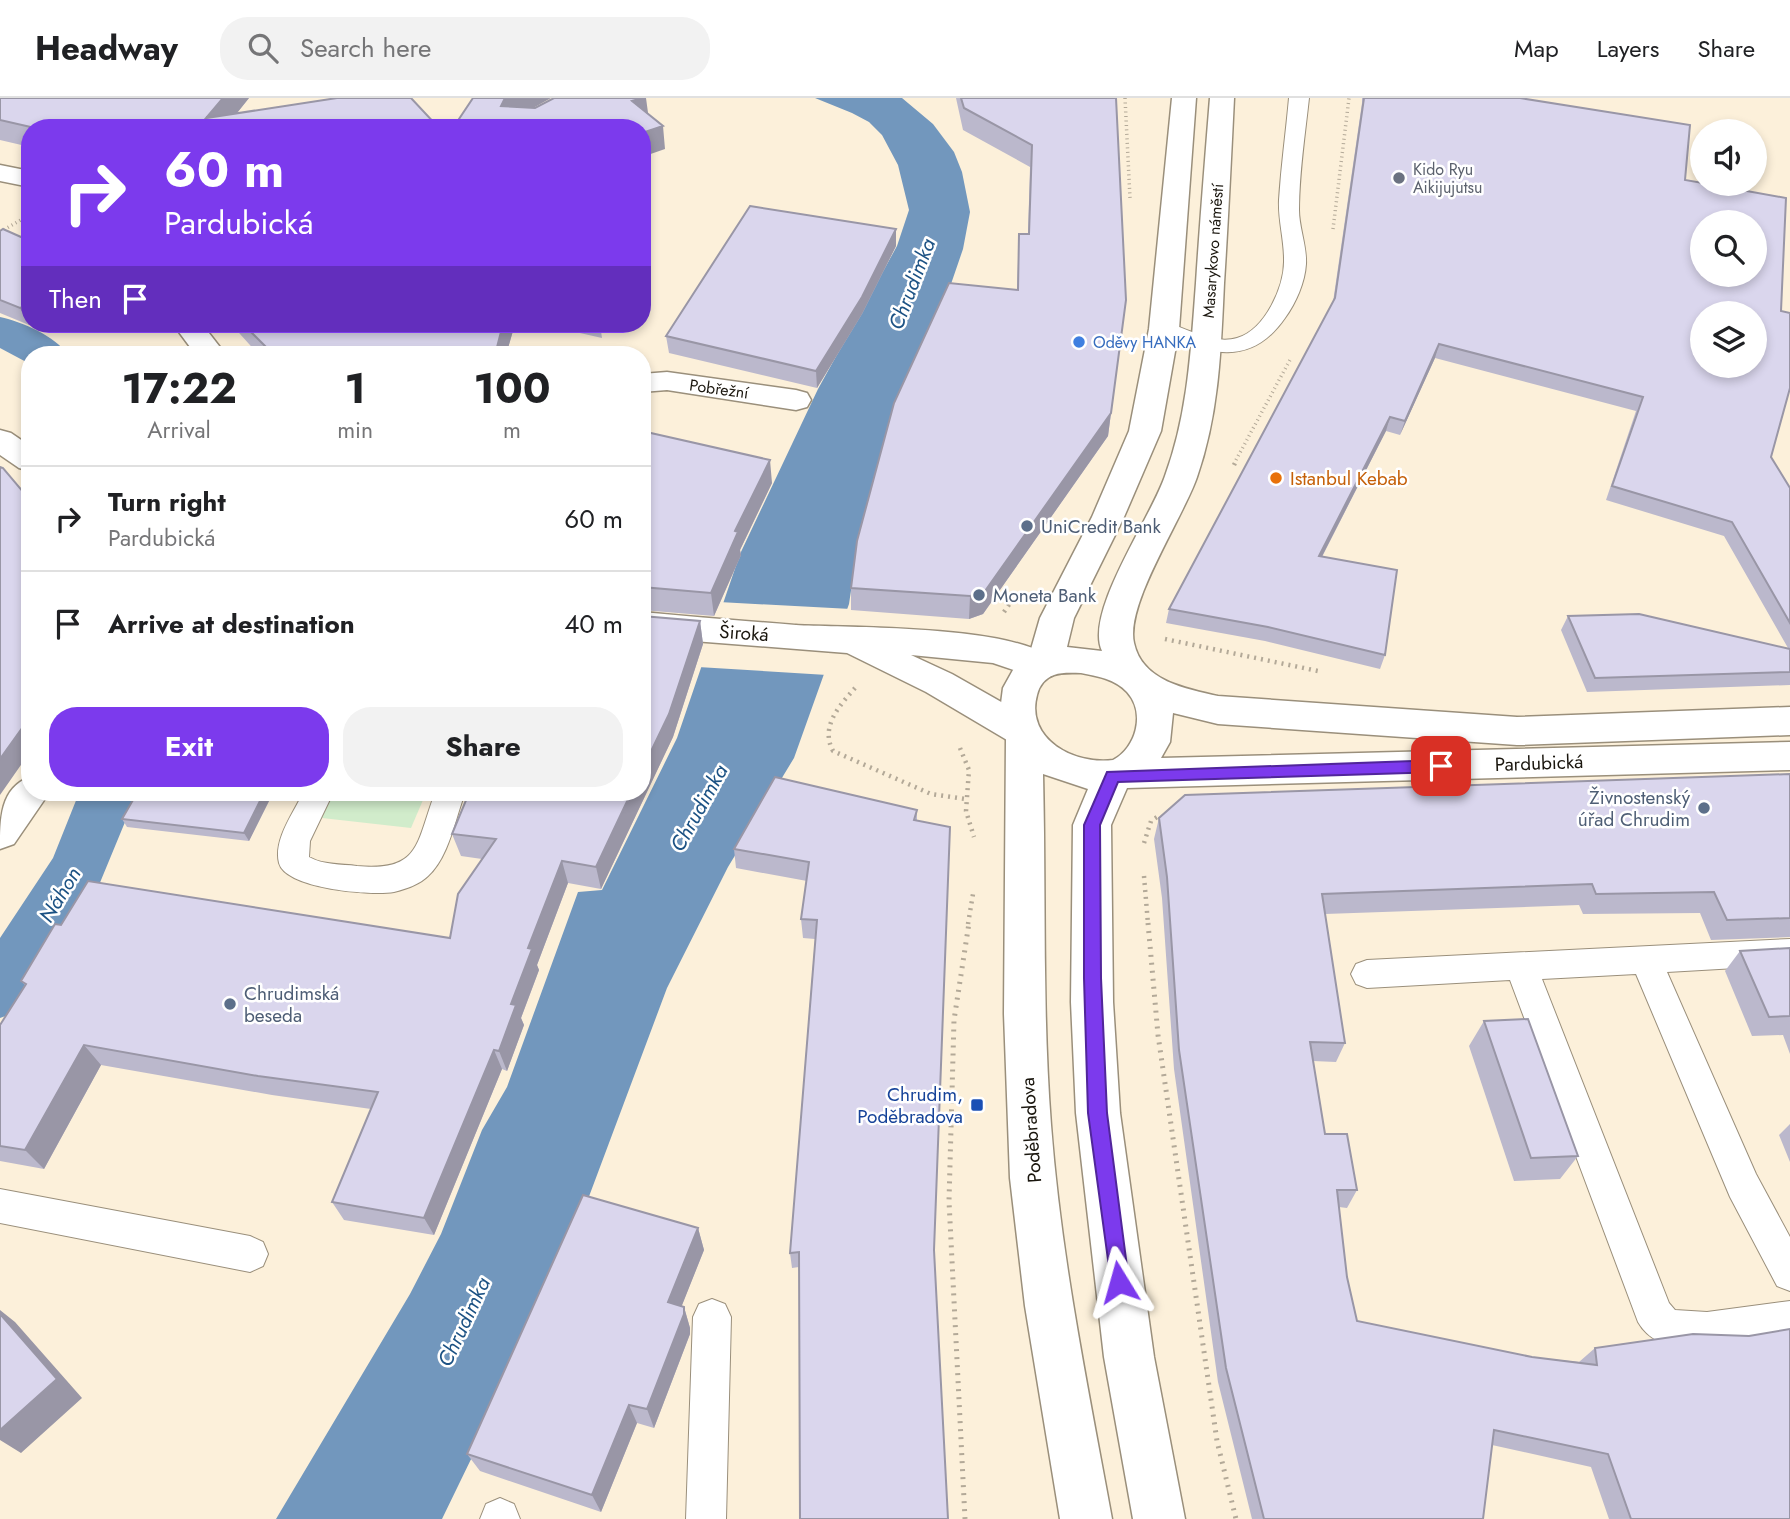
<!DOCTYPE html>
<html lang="en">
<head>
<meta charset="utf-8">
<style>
	body { margin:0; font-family:Jost,sans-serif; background:#f2f2f2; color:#202124; height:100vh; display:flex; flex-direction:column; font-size:26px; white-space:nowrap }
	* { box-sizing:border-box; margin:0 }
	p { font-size:23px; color:#757577 }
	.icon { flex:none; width:38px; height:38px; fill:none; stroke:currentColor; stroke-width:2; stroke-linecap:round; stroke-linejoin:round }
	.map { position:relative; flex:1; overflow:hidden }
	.details { position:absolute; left:21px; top:248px; width:630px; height:455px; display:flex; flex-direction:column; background:#fff; border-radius:28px; box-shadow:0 4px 10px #0003 }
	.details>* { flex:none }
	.hud { position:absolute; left:21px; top:21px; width:630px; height:214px; border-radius:28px; box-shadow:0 4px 10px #0003; background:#7c3aed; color:#fff; overflow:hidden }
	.tools { position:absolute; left:1690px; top:21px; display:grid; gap:14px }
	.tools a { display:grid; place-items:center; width:77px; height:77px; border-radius:50%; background:#fff; box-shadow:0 4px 10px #0003; font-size:35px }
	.pin { position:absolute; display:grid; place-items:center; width:60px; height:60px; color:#fff; margin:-30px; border-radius:14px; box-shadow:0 4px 10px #0006 }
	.me { position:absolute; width:77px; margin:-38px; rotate:352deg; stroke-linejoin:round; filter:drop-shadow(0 0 5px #0008) }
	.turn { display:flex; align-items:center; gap:24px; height:147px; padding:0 28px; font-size:32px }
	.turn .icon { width:91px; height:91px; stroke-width:2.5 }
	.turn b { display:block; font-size:49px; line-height:60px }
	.then { display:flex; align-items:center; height:66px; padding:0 28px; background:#0003; gap:14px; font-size:26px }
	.eta { display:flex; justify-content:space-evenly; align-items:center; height:119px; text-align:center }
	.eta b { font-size:42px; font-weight:700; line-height:49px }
	.button { display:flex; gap:14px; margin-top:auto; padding:14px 28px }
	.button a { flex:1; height:80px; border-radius:28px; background:#7c3aed; color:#fff; font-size:28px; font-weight:700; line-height:80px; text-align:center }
	.button a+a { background:#f2f2f2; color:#202124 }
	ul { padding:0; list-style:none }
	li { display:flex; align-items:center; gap:21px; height:105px; padding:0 28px; border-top:2px solid #e0e0e0 }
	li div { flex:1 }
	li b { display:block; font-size:26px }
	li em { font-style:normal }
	header { display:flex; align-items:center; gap:42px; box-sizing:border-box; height:98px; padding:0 35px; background:#fff; border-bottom:2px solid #e0e0e0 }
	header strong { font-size:33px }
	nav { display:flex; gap:38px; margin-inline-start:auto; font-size:24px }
	.search { width:490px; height:63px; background:#f2f2f2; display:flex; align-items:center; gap:18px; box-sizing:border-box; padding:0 24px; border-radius:28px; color:#757577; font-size:26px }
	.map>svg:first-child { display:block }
</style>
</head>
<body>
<header>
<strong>Headway</strong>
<div class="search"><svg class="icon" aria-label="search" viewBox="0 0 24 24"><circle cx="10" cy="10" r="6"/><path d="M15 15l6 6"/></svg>Search here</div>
<nav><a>Map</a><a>Layers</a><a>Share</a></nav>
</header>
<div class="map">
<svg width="1790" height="1421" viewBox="0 0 1790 1421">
	<rect width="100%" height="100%" fill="#fcf0da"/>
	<path fill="#d1eccb" d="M333,695H426L411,730L322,720Z"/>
	<path fill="#7297bd" d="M815,0H902L933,26L954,54L962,74L970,114L963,151L855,466L849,506L794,660L728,769L667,890L557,1184L442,1421H276L410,1196L441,1136L482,1032L507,989L578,794L602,792L677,640L740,456L818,291L897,148L909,112L898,67L882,37L869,24L852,15Z"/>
	<path fill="#fcf0da" d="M719,504L851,511L827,577L698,569Z"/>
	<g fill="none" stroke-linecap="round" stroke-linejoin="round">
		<path fill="#7297bd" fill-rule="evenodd" d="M0,219C23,224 55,238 68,257H30V266L0,250Z
			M79,695H137L99,787L22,912L0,920V840L53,760Z"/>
		<g stroke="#9a8f7b" stroke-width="2">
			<path id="lane" d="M1289,0H1309C1305,37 1299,75 1299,112C1299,130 1307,148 1306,166C1305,184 1296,205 1285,220C1249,272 1206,254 1156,236L1153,231L1164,224C1187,230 1213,247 1237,240C1265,232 1285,188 1284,161C1284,141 1278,122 1279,102C1281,68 1286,34 1289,0Z
				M303,695H333L310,743L309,759C323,767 341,766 357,768C421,774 416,745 435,695H465C455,721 449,759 428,778C420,786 406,791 394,794C372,798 286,791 279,765C273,742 294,714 303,695Z
				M1790,841V867L1667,874L1756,1076L1790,1139V1193L1777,1188L1730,1099L1636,876L1542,881L1669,1205L1675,1212L1707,1214L1790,1203V1241C1748,1246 1664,1270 1638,1224L1510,882L1367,890L1356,886L1351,876L1356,866L1367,862Z
				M0,1091L250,1138L263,1144L268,1156L263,1168L250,1174L0,1125Z
				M712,1201L725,1206L731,1219L726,1421H686L693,1219L699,1206Z
				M500,1400L514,1406L520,1421H480L486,1406Z"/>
		</g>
		<g stroke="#9a8f7b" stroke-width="3">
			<path id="street" d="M0,67L30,73V89L0,83Z
				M173,226H202L226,257H196Z
				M667,274L796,292L807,295L811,302L807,309L796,312L667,292L642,294V276Z
				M0,332L11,335L30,348V373L19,370L0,357Z
				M642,514C693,519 745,523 796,527C845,530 1034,526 1058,568L1053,577L1040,581L993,565L911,557L952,576L1033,622L1038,632L1033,642L1020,646L1007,642L926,594L847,555L642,539Z
				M30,679V695H49L14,746L0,751C0,721 0,690 30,679Z"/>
		</g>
		<g stroke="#9a8f7b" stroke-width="3">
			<path id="secondary" d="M1172,0H1196L1179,231L1161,333L1124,419L1074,520L1067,549L1102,553C1084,514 1151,420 1165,378C1188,316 1191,251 1196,185C1200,123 1205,62 1210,0H1234C1231,62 1228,124 1224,185C1221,251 1219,316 1197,379C1183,420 1125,506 1134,545C1142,583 1186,591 1218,598L1517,619L1790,609V637L1517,647L1218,626L1173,615L1170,644L1161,660L1790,644V672L1127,690L1111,727L1113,904L1120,1015L1154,1259L1185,1421H1133L1104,1259L1076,1015L1071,904L1073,727L1088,691L1043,676C1046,793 1042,910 1051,1027C1061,1160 1088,1290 1112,1421H1060L1025,1208L1010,1080L1004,916L1006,639L999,621L1003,590L1013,572L1029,558L1040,520L1092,419L1129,333L1149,231ZM1081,575C1097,578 1115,581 1127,594C1146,615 1136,650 1113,662C1074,667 1025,641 1037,597C1039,588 1045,580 1054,577C1062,574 1073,575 1081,575Z"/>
		</g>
		<path stroke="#b3a998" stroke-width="3.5" stroke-dasharray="1 3.5" stroke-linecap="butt" d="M1125,0L1130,100
			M1333,131L1349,0
			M0,134L26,119
			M1236,362L1291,260"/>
		<path stroke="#b3a998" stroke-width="4.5" stroke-dasharray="2 5" stroke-linecap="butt" d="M1234,367L1237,361
			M1004,514L1017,495
			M1165,541L1318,573
			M855,590C839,608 820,629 833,653L931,696L966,701
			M960,650L969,672L966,713L974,739
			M1144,745L1151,723L1157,719
			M1144,778L1148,826
			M968,826L973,796"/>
		<path stroke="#b3a998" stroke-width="5" stroke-dasharray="2 6" stroke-linecap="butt" d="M1148,825L1158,937L1217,1343L1236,1421
			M965,1421L949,1103L954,922L969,825"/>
		<use href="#lane" fill="#fff" fill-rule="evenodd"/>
		<use href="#street" fill="#fff" fill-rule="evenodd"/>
		<use href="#secondary" fill="#fff" fill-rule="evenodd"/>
	</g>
	<path fill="#bbb8cc" d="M0,0H249L237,15L439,30H30V49L0,42Z
		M956,0H1116L1126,202L1108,338L983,516L969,521L851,512V490L1017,192L1019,136H1028L1030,69L963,32Z
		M1362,0H1520L1685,82L1771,359L1790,390V587L1587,594L1561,532L1568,518L1788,550L1724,438L1606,402L1636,313L1435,260L1400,337L1386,333L1322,459L1385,557L1380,571L1265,543L1166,525L1169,511L1333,204L1362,5Z
		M0,133L30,143V226L29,227L0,215Z
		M896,148L862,216L817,290L669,255L666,238Z
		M231,226H515L506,257H259Z
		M540,226H600L602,240Z
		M642,304L651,329L648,334L772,385L740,452L741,457L714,518L642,512Z
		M700,523L703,546L673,639L601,791L568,785L537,867L539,872L521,920L524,927L507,973L502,971L434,1137L344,1122L332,1104L371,1011L272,997L101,967L44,1071L0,1063V927L25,887L21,883L61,827L450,840L482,761L461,758L452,736Z
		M1790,676V839L1711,842L1700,815L1583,816L1579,807L1325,816L1345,945L1336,964L1313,963L1325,1036L1357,1092L1347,1110L1339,1109L1347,1179L1357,1223L1532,1259L1579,1264L1595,1250L1790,1421H1609L1591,1369L1492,1347L1483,1421H1252L1218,1284L1174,971L1162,800L1154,741L1159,720Z
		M273,695L249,743L127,729L122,721Z
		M917,712V722L799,1169L792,1170L790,1155L815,841L803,840L801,821L807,783L736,770L734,751Z
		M1790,850V956L1783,937L1752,938L1725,873L1740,853Z
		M1484,923L1578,1058L1560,1081L1514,1083L1469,948Z
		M1790,1026V1064L1779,1037Z
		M698,1130L704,1152L681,1209H684L690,1230V1236L654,1330L637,1325L601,1414L480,1373L467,1356Z"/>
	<path fill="#9996a6" d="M223,0H249L225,30L206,20Z
		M505,0H551L510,23L501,8Z
		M642,0H646L649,22L632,3Z
		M663,28L665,51L642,59V35Z
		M896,131V148L862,216L817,290L816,273Z
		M30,204V226L29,227L20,210Z
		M503,226H515L506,257H495Z
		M1439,246L1435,260L1400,337L1405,323Z
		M647,306L651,329L642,344V314Z
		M1111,315L1108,338L983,516L969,521L970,498Z
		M1390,319L1386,333L1315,472L1319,458Z
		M770,362L772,385L740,452L741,457L714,518L711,495L735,433Z
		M700,523L703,546L673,639L601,791L596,769L631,695H642V672Z
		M30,619V654L0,697V661Z
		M264,695H273L249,743L244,735Z
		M562,763L568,785L537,867L539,872L521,920L524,927L507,973L499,953L511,906L528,850Z
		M84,947L101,967L44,1071L25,1052Z
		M494,952L502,971L434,1137L424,1120Z
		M698,1130L704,1152L675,1225L668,1204Z
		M684,1209L690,1230V1236L654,1330L647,1311Z
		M0,1212L15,1224L82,1300L21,1355L0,1342Z
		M629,1307L637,1325L601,1414L592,1397Z"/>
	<path fill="#dad6ed" stroke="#9996a6" stroke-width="2" fill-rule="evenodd" d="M0,0H223L206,20L337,0H411L439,30H35L0,22Z
		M473,0H505L501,8L535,10L554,0H642L632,3L663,28L642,35V30H453Z
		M961,0H1116L1126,202L1111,315L985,493L970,498L851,490L857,443L894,305L949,185L1018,192L1019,136H1029L1032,47L964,10Z
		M1364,0H1520L1690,27L1685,82L1703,85V86H1708L1786,100L1781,213L1790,215V290L1771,359L1790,390V525L1732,424L1612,388L1643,299L1439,246L1405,323L1390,319L1319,458L1397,472L1385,557L1268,529L1169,511L1335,200ZM1703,124H1755V177H1703ZM1703,215H1755V268H1703Z
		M750,108L896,131L862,199L816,273L666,238Z
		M3,131L30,143V204L20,210L0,202V133Z
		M243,226H503L495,257H274Z
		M642,304L647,306L642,314Z
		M642,333L770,362L735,433L738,434L711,495L642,489Z
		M0,369L3,370L30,402V619L0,661Z
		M1639,516L1790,551V574L1595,580L1568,518Z
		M642,518L700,523L669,616L642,672Z
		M1790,676V820L1727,822L1714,794L1596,796L1592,786L1322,796L1345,945L1310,944L1325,1036H1347L1357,1092H1337L1347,1179L1357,1223L1532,1259L1597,1267L1595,1250L1693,1236L1749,1238L1790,1231V1421H1631L1608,1356L1494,1332L1483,1421H1264L1226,1270L1179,952L1167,779L1159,720L1185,697Z
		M775,679L917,712L914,722L950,729L934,1152L948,1421H800L799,1154L790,1155L817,822L801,821L809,764L734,751Z
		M137,695H264L244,735L122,721Z
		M469,695H631L596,769L562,763L528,850L532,851L511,906L516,907L499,953L494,952L424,1120L332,1104L378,994L258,978L84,947L25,1052L0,1048V927L26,886L21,883L55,826L61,827L88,783L450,840L458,796L496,741L452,736Z
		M1790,850V918L1769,919L1740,853Z
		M1528,921L1578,1058L1531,1060L1484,923Z
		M583,1097L698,1130L668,1204L684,1209V1216L647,1311L629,1307L592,1397L467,1356Z
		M0,1216L57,1281L0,1332Z"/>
	<path fill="#7c3aed" stroke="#51269a" stroke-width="2" d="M1441,662L1448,668L1441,674L1118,684L1100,727L1101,880L1107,1015L1129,1184L1126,1191L1119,1194L1112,1191L1088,1015L1084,880V727L1107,674Z"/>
	<circle fill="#6b7280" stroke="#fff" stroke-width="2.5" cx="1399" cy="80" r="7"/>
	<circle fill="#3f7fe0" stroke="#fff" stroke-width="2.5" cx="1079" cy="244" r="7"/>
	<circle fill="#e8710a" stroke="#fff" stroke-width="2.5" cx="1276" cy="380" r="7"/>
	<g fill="#5c6f8a" stroke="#fff" stroke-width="2.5">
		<circle cx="1027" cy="428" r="7"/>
		<circle cx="979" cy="497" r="7"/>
		<circle cx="1704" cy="710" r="7"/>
		<circle cx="230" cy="906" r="7"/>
	</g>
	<rect fill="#1a4fb4" stroke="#fff" stroke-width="2.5" x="970" y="1000" width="14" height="14" rx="3.5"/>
	<g text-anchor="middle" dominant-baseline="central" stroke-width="5" stroke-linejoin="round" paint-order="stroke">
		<g font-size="16" fill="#5b616d" stroke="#fff" text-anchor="start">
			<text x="1413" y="71">Kido Ryu<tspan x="1413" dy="18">Aikijujutsu</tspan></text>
		</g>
		<g font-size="16" fill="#1a160e" stroke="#fff">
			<text transform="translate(1213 153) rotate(-86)">Masarykovo náměstí</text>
			<text transform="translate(719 291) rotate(8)">Pobřežní</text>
		</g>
		<g font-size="16" fill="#366cbe" stroke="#fff" text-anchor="start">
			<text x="1093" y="244">Oděvy HANKA</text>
		</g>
		<g font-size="19" fill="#c56008" stroke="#fff" text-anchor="start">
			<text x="1290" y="380">Istanbul Kebab</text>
		</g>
		<g font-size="19" fill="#4e5e75" stroke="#fff" text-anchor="start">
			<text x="1041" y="428">UniCredit Bank</text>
			<text x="993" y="497">Moneta Bank</text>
			<text x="1690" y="699" text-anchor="end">Živnostenský<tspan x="1690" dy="22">úřad Chrudim</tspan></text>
			<text x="244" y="895">Chrudimská<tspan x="244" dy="22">beseda</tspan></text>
		</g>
		<g font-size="19" fill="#1a160e" stroke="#fff">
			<text transform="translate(744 535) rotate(4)">Široká</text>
			<text transform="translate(1539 665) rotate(-2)">Pardubická</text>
			<text transform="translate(1031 1032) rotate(-94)">Poděbradova</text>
		</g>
		<g font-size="19" fill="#164399" stroke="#fff" text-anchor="end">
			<text x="963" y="996">Chrudim,<tspan x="963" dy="22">Poděbradova</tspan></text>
		</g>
		<g font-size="21" font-style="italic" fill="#1c5284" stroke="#fff">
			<text transform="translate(912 186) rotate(-69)">Chrudimka</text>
			<text transform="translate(699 710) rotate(-61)">Chrudimka</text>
			<text transform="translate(60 797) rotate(-59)">Náhon</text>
			<text transform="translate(464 1224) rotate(-65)">Chrudimka</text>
		</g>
	</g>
</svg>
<div class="tools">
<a><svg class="icon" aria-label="sound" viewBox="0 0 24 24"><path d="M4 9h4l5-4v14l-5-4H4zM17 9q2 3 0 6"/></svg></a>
<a><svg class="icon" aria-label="search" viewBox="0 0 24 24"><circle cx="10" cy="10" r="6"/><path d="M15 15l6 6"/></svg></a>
<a><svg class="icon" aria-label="layers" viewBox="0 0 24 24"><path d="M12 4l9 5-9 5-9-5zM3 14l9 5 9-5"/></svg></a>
</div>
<div class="pin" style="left:1441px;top:668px;background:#d93025"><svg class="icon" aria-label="arrive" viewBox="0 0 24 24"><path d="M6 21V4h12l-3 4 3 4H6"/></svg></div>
<svg class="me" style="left:1119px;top:1184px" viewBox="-20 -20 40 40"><path d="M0-17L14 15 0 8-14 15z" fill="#7c3aed" stroke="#fff" stroke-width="4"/></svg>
<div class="hud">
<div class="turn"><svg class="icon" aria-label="right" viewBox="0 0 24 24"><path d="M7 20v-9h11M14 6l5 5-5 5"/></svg><div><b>60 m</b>Pardubická</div></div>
<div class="then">Then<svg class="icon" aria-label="arrive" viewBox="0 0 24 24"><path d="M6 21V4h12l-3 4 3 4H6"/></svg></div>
</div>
<section class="details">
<div class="eta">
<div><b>17:22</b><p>Arrival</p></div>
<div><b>1</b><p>min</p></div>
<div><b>100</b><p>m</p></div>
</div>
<ul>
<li><svg class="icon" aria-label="right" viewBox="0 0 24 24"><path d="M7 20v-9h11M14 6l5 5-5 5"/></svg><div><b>Turn right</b><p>Pardubická</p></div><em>60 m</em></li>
<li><svg class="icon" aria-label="arrive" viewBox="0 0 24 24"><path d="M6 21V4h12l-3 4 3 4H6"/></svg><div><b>Arrive at destination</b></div><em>40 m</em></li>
</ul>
<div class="button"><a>Exit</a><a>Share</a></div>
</section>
</div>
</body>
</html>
